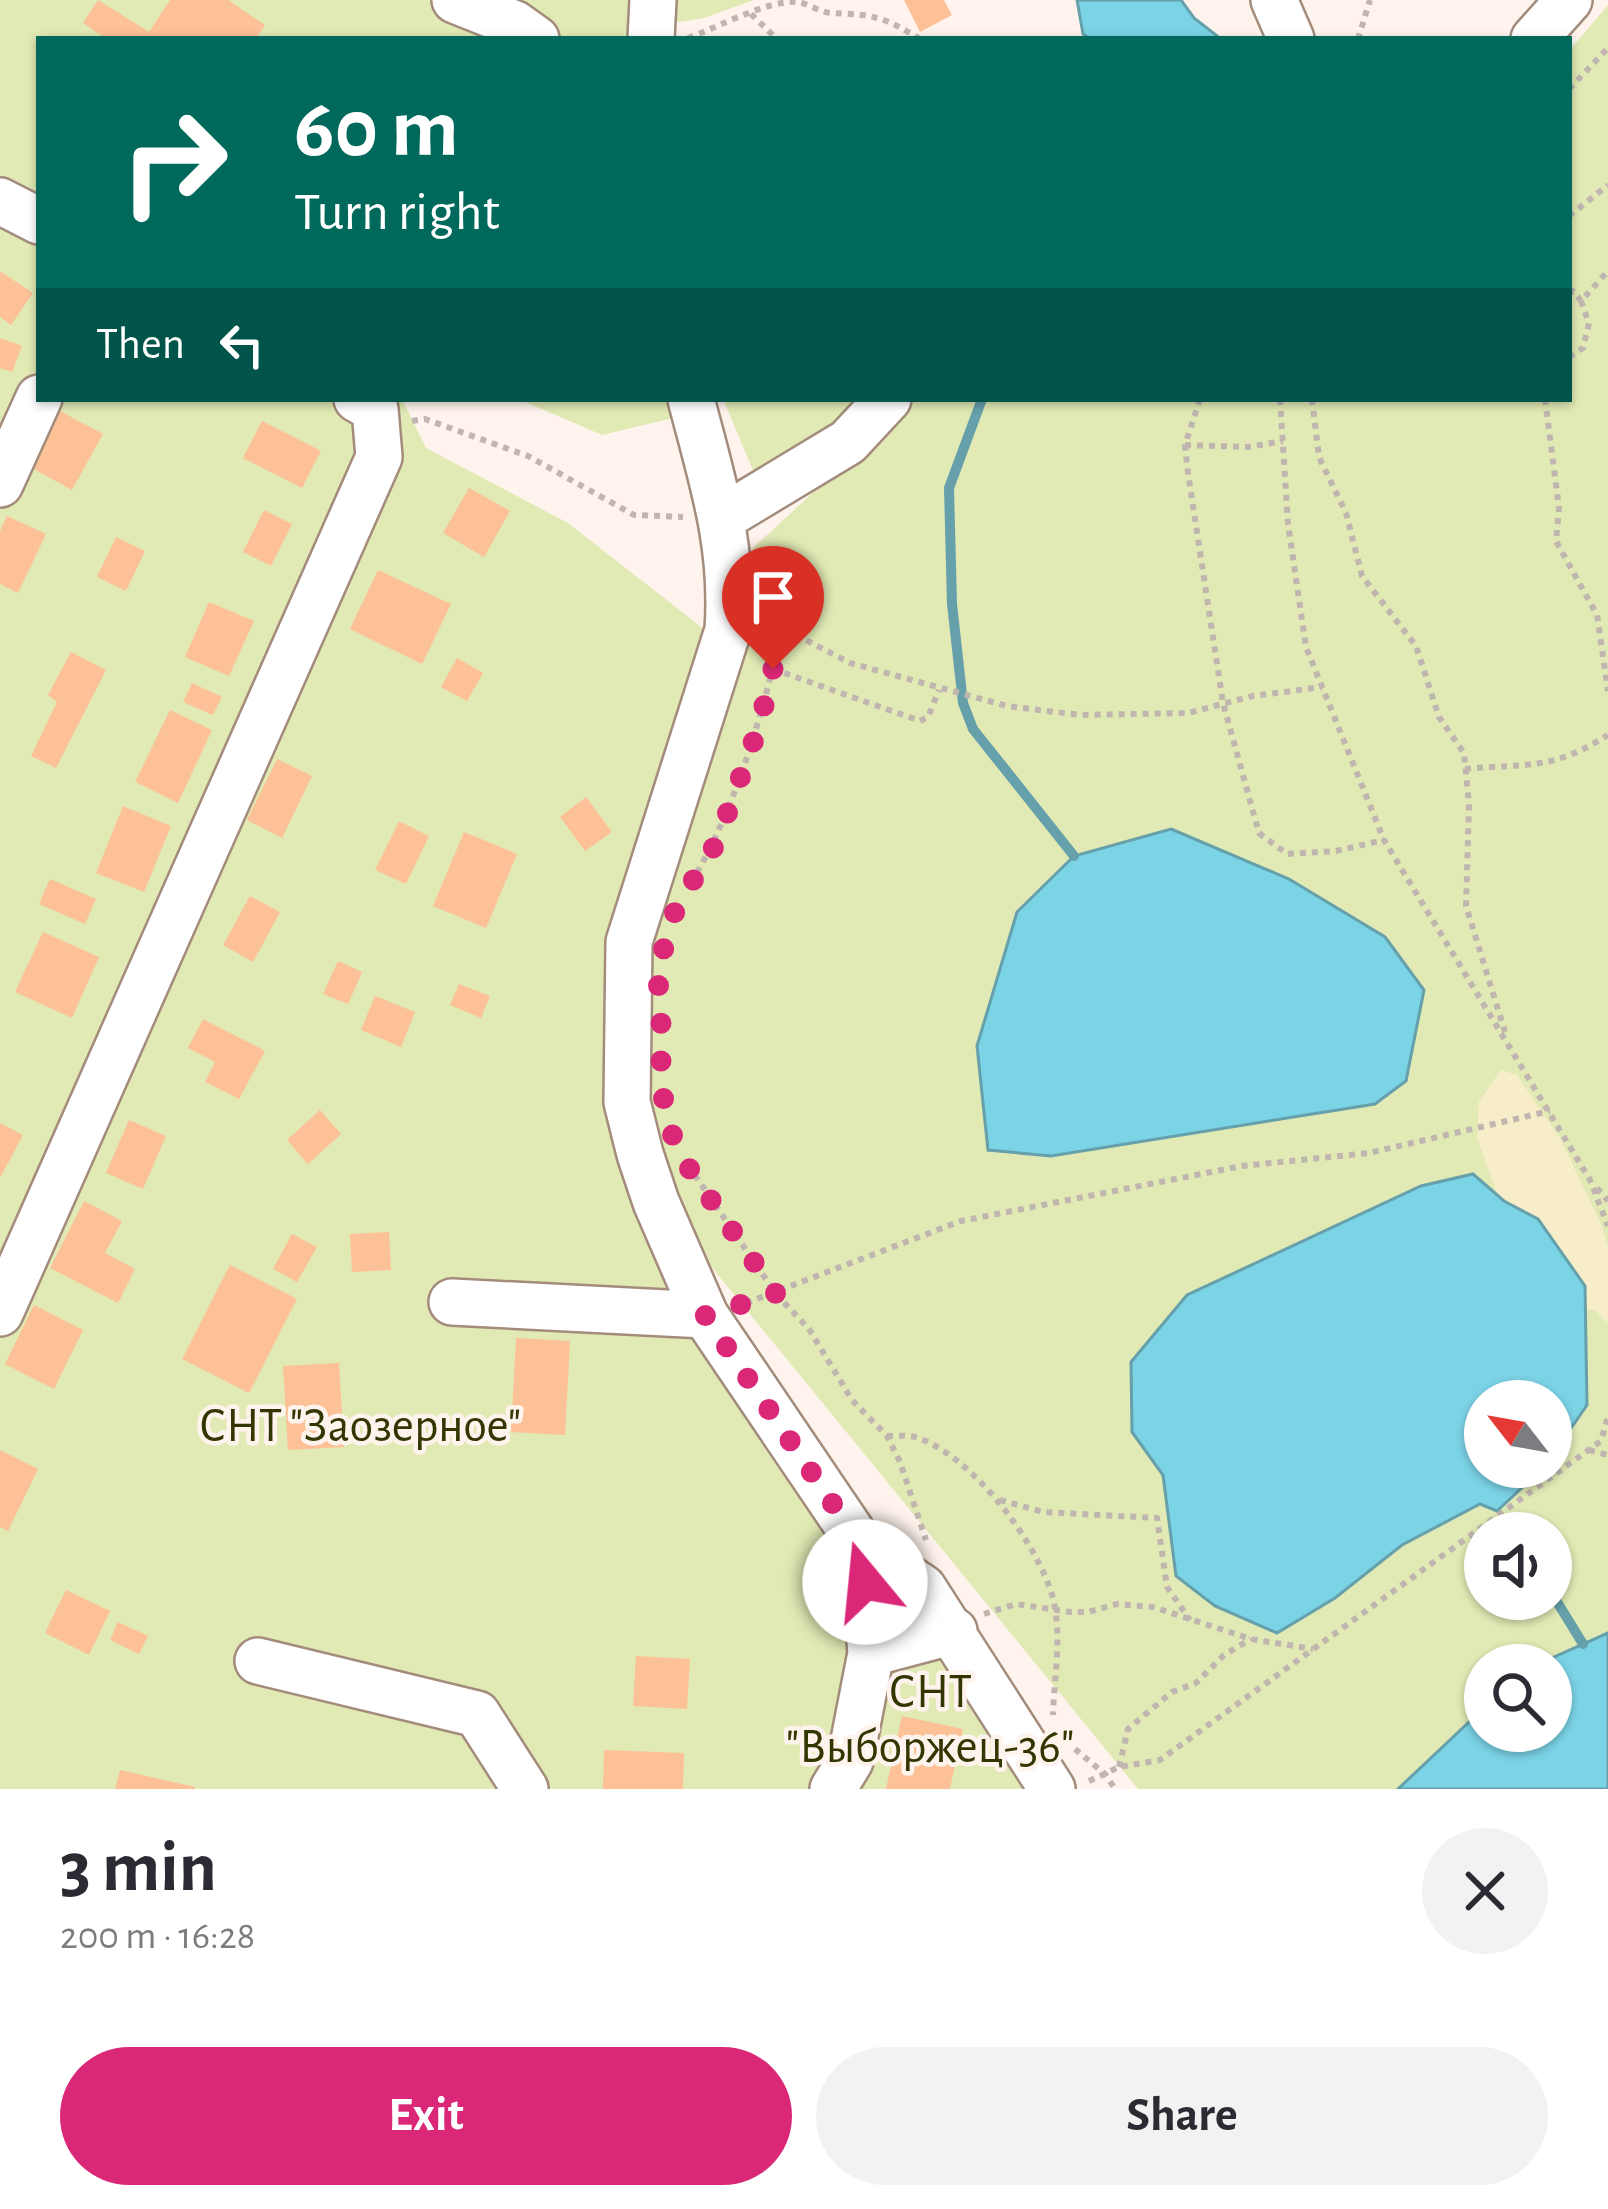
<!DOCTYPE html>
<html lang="en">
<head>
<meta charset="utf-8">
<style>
	body { margin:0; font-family:"Alegreya Sans",sans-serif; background:#f2f2f3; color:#2b2b33; height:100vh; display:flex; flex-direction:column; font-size:45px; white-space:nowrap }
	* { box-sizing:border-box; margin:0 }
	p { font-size:39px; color:#7c7c81 }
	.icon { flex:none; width:66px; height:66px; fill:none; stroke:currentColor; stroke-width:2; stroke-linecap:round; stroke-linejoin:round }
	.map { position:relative; height:1789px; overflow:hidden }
	.sheet { display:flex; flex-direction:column; background:#fff; flex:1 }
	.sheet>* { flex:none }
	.guide { position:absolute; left:36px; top:36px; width:1536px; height:366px; border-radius:0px; box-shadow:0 3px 9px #0004; background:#00695c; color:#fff; overflow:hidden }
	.needle { width:78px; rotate:301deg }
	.fabs { position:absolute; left:1464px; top:1380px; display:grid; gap:24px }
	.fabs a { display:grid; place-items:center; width:108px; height:108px; border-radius:50%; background:#fff; box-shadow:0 3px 9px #0004; font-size:60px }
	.pin { position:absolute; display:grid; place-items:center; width:102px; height:102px; color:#fff; margin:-123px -51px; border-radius:50% 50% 50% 0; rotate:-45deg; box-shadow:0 0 12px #0007 }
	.pin .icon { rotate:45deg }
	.me { position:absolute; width:132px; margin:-66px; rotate:343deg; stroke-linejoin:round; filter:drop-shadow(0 0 9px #0008) }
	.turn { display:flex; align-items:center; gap:42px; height:252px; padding:0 60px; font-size:54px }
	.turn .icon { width:156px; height:156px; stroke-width:2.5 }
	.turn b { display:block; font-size:84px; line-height:102px }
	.then { display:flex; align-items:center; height:114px; padding:0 60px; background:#0003; gap:24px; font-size:45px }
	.round { display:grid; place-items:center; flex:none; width:126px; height:126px; border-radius:63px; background:#f2f2f3 }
	.summary { display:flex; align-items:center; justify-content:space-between; height:204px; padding:0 60px }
	h1 { font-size:72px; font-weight:600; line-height:90px }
	.cta { display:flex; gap:24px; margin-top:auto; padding:24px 60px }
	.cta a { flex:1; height:138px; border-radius:72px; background:#db2777; color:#fff; font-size:48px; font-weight:600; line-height:138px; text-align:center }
	.cta a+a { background:#f2f2f3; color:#2b2b33 }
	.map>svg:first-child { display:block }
</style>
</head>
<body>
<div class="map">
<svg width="1608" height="1789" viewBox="0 0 1608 1789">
	<rect width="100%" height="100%" fill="#fff4ed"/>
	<path fill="#e1e9b4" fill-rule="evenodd" d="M0,0H754L704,18L652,26L651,39H39V399H402L426,448L568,523L723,644L629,942L656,1202L862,1547L833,1789H0Z
		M1608,5V1789H1138L709,1264L647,1117L640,970L724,719L753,548L914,399H1569V51ZM1485,1401H1551V1467H1485ZM1485,1533H1551V1599H1485ZM1485,1665H1551V1731H1485Z
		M518,399H691L694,413L602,435Z
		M723,399H866L839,431L755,475Z
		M959,1639L1054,1789H846L877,1651Z"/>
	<path fill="#f7edc8" d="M1501,1070L1517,1075L1561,1140L1601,1224L1608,1247V1323L1594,1310H1586L1585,1286L1538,1219L1498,1196L1477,1138L1479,1101Z"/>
	<path fill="#7bd3e6" stroke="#65a0ab" stroke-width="3" d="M1077,0H1181L1194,18L1221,39H1090L1083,34Z
		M1171,829L1289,879L1385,937L1424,990L1406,1081L1375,1104L1051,1156L988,1150L977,1046L1017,912L1074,856Z
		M1473,1174L1504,1201L1538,1219L1585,1286L1587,1405L1551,1457V1401H1485V1467H1544L1497,1511L1480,1504L1402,1545L1335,1598L1277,1633L1215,1606L1176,1576L1163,1475L1132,1432L1131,1362L1187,1295L1421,1186Z
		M1608,1633V1789H1398L1485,1707V1731H1551V1665H1536Z"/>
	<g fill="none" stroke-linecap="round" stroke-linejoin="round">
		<path stroke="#65a0ab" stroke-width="10" d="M982,399L949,488L952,604L963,703L973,729L1074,856
			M1551,1592L1583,1644"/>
	</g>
	<path fill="#fcc196" d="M98,0L149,32L170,0H228L265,25L256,39H106L83,23Z
		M904,0H944L952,15L920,32Z
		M0,271L33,293L11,325L0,317Z
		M0,338L22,346L12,372L0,368Z
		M60,411L103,434L72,490L30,467Z
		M262,421L321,451L302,488L243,458Z
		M469,488L510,511L484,557L443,533Z
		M264,510L292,524L271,566L243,552Z
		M7,516L46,534L18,593L0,584V531Z
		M116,537L145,551L126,591L97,577Z
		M378,570L451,604L422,664L350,629Z
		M209,602L254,621L229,676L185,657Z
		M71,652L106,670L56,768L31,756L57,702L48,695Z
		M457,658L483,673L467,701L441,687Z
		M192,683L222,697L213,715L183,702Z
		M170,710L212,730L178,803L135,782Z
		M277,759L312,776L282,838L247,820Z
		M586,797L612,832L585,851L560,817Z
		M123,806L171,826L144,892L96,873Z
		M399,821L429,836L406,884L375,870Z
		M464,832L517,854L486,928L433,906Z
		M50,879L96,899L85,924L39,904Z
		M250,896L280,912L253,962L223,945Z
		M43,932L99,957L72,1018L15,992Z
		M338,961L362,972L348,1004L323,994Z
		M459,984L490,996L481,1018L450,1005Z
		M375,996L415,1012L401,1047L361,1030Z
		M203,1019L265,1051L239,1099L205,1082L215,1062L188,1048Z
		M320,1110L341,1134L308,1164L287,1140Z
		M129,1120L166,1136L143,1189L106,1173Z
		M0,1123L23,1135L0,1178Z
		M84,1201L122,1221L105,1253L135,1269L118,1303L50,1268Z
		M389,1232L391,1270L352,1272L350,1234Z
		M292,1234L317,1247L297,1282L273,1269Z
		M230,1265L297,1299L249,1393L182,1359Z
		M34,1305L83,1330L54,1389L5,1364Z
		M516,1338L570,1341L565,1435L511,1432Z
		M339,1363L344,1447L288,1450L283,1366Z
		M0,1450L38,1469L8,1531L0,1527Z
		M66,1590L110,1611L89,1655L45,1633Z
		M118,1622L148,1636L139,1654L110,1640Z
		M636,1656L690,1659L687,1709L633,1706Z
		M902,1716L963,1729L950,1789H886Z
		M604,1750L684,1753L683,1789H603Z
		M120,1770L195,1787V1789H115Z"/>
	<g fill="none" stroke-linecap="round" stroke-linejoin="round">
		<g stroke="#a38c7b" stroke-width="50">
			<path id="minor" d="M455,0L515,24L536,39
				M1274,0L1291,39
				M651,39L653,0
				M1534,39L1569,0
				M0,201L39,221
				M691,399C712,480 734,545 728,630L629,942L627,1102L640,1154L656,1202L705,1315L862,1547L923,1588L1052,1789
				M0,484L39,398
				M722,518L848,442L888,399
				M452,1302L705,1315
				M0,1313L379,457L375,409L357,399
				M871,1653L954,1631
				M258,1661L477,1714L525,1789
				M833,1789L850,1761L871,1653L862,1547"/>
		</g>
		<path stroke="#c0b6af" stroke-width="6" stroke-dasharray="6 6" stroke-linecap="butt" d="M751,14L777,39
			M688,38C716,28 768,0 796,2C808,3 819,12 831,13C875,15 882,16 920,39
			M1358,39L1370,0
			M1569,89L1608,48
			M1569,216L1608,185
			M1569,294L1573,291L1581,301
			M1569,357L1583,348L1589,323L1581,301L1608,271
			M1200,399L1185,445L1188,473L1223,703L1259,833L1287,854L1336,851L1384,840
			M1280,399L1288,524L1306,647L1384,840L1590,1180L1608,1226
			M1312,399L1319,457L1346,513L1362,576L1416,646L1439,717L1464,753L1469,804L1466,906L1505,1032
			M1545,399L1559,508L1556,541L1597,615L1608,691
			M412,421L425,419L528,456L634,515L683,517
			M1185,445L1248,447L1283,441
			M764,618L850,663L1007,706L1080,715L1188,713L1253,696L1322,687
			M773,669L920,721L928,717L939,690
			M1465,769C1529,763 1551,771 1608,735
			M691,883C738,804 761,716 783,628
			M688,1165L776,1294L809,1329L852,1400L887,1436L900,1462L926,1540
			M1597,1188L1608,1201
			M746,1303L961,1221L1242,1166L1369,1153L1550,1111
			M887,1436C895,1436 907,1435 915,1437C971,1454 1036,1541 1052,1595C1063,1635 1054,1675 1053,1715
			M1589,1450L1608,1455
			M1000,1500L1043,1512L1157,1518L1167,1587L1190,1620
			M984,1614L1016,1604L1070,1612H1088L1117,1604L1153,1607L1251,1639L1313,1649
			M1075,1749L1105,1774L1115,1789
			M1119,1767L1128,1729L1172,1692L1196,1683L1224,1655L1251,1639
			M1089,1781L1119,1767L1160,1760L1601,1441L1608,1417"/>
		<use href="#minor" stroke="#fff" stroke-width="45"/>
	</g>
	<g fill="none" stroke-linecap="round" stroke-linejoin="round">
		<path stroke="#db2777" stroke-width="21" stroke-dasharray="0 37.8" d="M773,669L759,726L717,842L676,908L657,971L661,1009V1086L670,1130L689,1168L776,1294L705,1315L862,1547L865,1582"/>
	</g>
	<g text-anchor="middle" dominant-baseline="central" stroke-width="9" stroke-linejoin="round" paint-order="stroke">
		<g font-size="48" fill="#323601" stroke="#fff4ed">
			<text x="360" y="1427">СНТ "Заозерное"</text>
			<text x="930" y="1693">СНТ<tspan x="930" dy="55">"Выборжец-36"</tspan></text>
		</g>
	</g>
</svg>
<div class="fabs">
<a><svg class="needle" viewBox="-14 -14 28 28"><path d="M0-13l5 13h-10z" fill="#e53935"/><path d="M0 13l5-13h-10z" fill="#7c7c81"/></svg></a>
<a><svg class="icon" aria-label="sound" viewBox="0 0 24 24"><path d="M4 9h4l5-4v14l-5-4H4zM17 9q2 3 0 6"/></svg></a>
<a><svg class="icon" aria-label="search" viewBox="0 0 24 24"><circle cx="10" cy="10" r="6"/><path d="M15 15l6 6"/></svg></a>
</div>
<div class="pin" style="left:773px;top:669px;background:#d93025"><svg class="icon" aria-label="arrive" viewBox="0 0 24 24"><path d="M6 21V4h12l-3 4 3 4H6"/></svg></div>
<svg class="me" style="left:865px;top:1582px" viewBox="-20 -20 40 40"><circle r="19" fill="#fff"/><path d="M0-13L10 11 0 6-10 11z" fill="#db2777"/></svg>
<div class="guide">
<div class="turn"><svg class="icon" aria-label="right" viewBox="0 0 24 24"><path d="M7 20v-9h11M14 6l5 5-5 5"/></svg><div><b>60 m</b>Turn right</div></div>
<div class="then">Then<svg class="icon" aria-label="left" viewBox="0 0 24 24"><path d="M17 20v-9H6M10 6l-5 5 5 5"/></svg></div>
</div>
</div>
<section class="sheet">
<div class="summary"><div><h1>3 min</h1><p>200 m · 16:28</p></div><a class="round"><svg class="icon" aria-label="close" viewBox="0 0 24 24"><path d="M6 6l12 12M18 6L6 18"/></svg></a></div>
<div class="cta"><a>Exit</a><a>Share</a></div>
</section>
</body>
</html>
